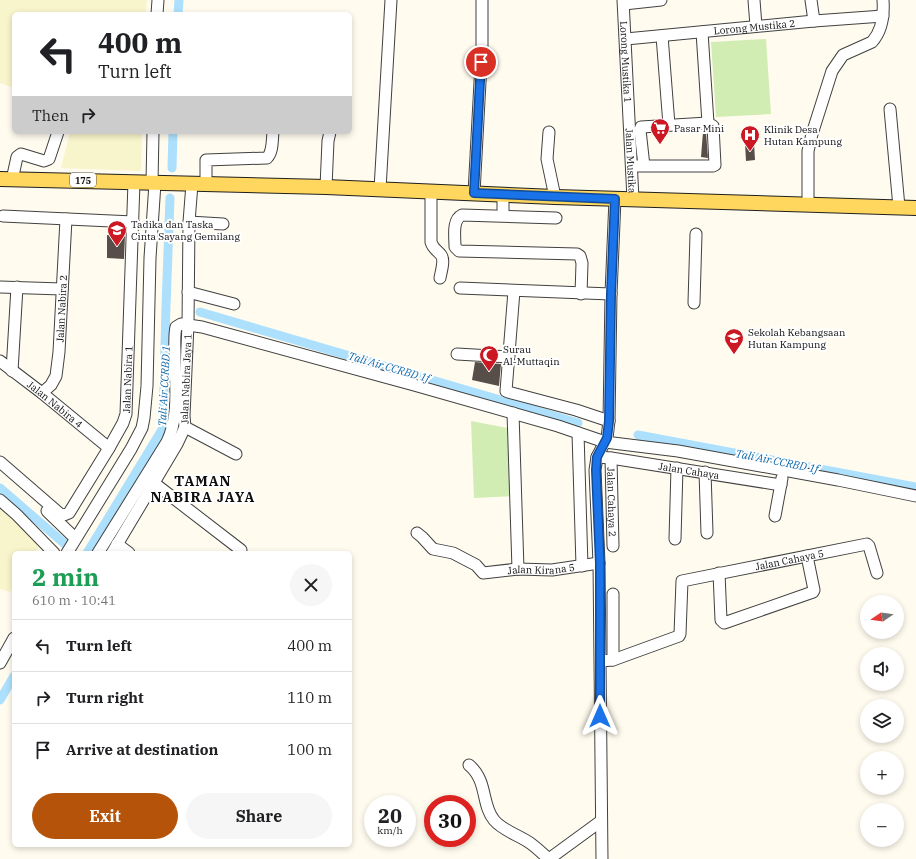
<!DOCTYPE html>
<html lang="en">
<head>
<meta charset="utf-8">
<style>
	body { margin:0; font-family:"IBM Plex Serif",serif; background:#f6f6f6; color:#202124; height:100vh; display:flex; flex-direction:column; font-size:15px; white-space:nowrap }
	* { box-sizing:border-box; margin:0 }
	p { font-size:13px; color:#757577 }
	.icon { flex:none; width:22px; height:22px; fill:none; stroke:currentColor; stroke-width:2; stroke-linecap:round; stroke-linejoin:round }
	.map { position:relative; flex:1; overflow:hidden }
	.panel { position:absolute; left:12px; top:551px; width:340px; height:296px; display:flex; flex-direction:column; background:#fff; border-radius:6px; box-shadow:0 2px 6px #0003 }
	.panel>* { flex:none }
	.guide { position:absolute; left:12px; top:12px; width:340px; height:122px; border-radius:6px; box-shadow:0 2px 6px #0003; background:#fff; color:#202124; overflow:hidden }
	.needle { width:26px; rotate:257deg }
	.buttons { position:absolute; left:860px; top:595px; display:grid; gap:8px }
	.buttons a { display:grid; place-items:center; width:44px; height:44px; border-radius:50%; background:#fff; box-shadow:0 2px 6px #0003; font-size:20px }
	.speed { position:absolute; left:364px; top:795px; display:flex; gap:8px; font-size:20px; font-weight:700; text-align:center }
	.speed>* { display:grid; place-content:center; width:52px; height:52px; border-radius:50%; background:#fff; box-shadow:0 2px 6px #0003; line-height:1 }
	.speed small { font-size:10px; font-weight:400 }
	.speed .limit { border:6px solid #d22; background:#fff; color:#111 }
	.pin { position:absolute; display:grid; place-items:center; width:34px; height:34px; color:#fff; margin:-17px; border:2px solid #fff; border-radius:50%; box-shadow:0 1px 4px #0007 }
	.me { position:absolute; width:44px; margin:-22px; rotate:0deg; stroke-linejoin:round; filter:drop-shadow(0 0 3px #0008) }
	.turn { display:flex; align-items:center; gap:14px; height:84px; padding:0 20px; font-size:18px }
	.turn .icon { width:52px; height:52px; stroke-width:2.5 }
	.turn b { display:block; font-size:28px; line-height:34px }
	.then { display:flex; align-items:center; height:38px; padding:0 20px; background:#0003; gap:8px; font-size:15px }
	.round { display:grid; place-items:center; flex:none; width:42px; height:42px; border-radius:21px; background:#f6f6f6 }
	.head { display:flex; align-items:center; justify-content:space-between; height:68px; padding:0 20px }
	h1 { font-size:24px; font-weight:700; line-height:30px; color:#1e9e55 }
	.cta { display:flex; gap:8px; margin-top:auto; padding:8px 20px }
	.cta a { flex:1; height:46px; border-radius:24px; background:#b45309; color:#fff; font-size:16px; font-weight:700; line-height:46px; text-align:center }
	.cta a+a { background:#f6f6f6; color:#202124 }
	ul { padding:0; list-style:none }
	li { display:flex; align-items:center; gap:12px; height:52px; padding:0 20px; border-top:1px solid #e0e0e0 }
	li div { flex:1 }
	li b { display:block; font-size:15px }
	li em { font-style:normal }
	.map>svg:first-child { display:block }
</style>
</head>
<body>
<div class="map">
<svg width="916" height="859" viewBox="0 0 916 859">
	<rect width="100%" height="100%" fill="#fffbee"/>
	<path fill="#f8f4cb" d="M0,0H147L146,14H14V88L0,83Z
		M70,132H142L141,171L61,168Z
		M0,508L43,540L35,553H14V586L10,592L0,589Z"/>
	<path fill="#d2edb4" d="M766,39L771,114L716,117L711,42Z
		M471,421L512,429L514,496L474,498Z"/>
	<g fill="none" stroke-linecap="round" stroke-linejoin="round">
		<path stroke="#ade0fc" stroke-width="9" d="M178,14L179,0
			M172,168L173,132
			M200,312L578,423
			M638,435L916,487
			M0,488L65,544
			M87,553L163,428L166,306L170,198
			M0,700L14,676"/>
	</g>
	<path fill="#574e49" d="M703,132H706L708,158L701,157Z
		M745,143H754L755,160L746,161Z
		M107,235L125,236L124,259L107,258Z
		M475,362L501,364L499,386L472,380Z"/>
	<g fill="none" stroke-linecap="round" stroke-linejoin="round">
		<g stroke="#414141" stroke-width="13">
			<g id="minor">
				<path id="s1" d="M623,0L633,199"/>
				<path d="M754,0L756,26"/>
				<path d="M811,0L814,21"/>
				<path d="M624,4L661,0"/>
				<path d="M157,14L158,0"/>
				<path d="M702,32L708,123"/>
				<path d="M662,36L669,125"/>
				<path id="s2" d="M626,39L814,21L883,16"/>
				<path d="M890,109L899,207"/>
				<path d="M549,132L547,159L555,197"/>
				<path d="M632,166H713L715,165L713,126L708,123L641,127L640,130L644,166"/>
				<path d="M12,180L17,157L21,154L44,161L49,159L58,132"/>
				<path d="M152,183L153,132"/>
				<path d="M206,184V160L267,158C273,152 272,141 273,132"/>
				<path d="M326,187L328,141L330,132"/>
				<path d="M380,189L391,0"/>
				<path d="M431,191V242C433,249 437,250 441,255C445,260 441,272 440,278"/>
				<path d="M474,193L482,45V0"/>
				<path d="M808,205V151L812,134L832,71L843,55L872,42C882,31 884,14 883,0"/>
				<path d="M503,215V195"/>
				<path d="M3,216L133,222"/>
				<path d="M556,218L462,215C452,220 455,236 455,247L459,251L577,254L580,256L582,263L581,294"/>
				<path d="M189,222L223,224"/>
				<path d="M0,287L62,289"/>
				<path d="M460,288L611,294"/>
				<path d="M514,291L506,391L508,392L576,410L609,421"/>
				<path d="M188,292L234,304"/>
				<path d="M694,303L696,234"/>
				<path d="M457,354L509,357"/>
				<path id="s3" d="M0,361L42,393L109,448"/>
				<path d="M12,371L17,287"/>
				<path id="s4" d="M42,393L51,385L56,376L59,352L66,219"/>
				<path d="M513,413L518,569"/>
				<path d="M185,427L236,454"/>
				<path d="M578,433L582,566"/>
				<path id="s5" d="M597,457L611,458L781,485"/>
				<path id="s6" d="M611,458L613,546"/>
				<path id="s7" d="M0,462L60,514L64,515L69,513L109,448L123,423L126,414L134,182"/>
				<path d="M705,472L707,533"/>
				<path d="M154,483L241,550"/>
				<path d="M0,500L17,515L54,553"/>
				<path d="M47,511L75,538"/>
				<path d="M775,516L782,478"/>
				<path id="s8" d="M417,533L422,537L433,549L453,553L476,565L483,573L518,569L552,570L599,563"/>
				<path d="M675,539L677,468"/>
				<path d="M117,544L129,553"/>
				<path d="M67,553L131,449L142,428L144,418L147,386L150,258L155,183"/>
				<path d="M98,553L167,442C180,415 175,383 175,354C175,345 174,336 176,327L181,324L202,327L414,385L558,426L605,442L678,451L838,480L916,496"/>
				<path id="s9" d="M112,553L177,444L185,427L184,416L188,324L189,222L192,184"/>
				<path d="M719,573L721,620L724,623L813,592L814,590L807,556"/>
				<path d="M613,660V594"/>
				<path id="s10" d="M601,661L613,660L679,636L680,634L682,581L867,544L869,546L877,573"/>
				<path d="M0,663L14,638"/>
				<path d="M469,765C488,781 481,804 494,820C503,831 519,835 530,843C537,848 543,854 549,859L601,821"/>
				<path d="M602,859L599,563L595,470L597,457L607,438L609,421L611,294L615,199"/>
			</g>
		</g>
		<g stroke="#1f1f1f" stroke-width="16">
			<path id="major" d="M0,179L326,187L555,197L916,208"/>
		</g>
		<use href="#minor" stroke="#fff" stroke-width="11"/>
		<use href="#major" stroke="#ffd65e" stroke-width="14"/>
	</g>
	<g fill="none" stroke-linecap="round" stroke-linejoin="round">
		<g stroke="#114b97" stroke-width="10">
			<path id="route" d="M481,62L474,193L615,199L611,294L609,421L607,438L597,457L596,470L600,563V716"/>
		</g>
		<use href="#route" stroke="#1a73e8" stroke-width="7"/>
	</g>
	<defs>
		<g id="supermarket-pin" transform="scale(1)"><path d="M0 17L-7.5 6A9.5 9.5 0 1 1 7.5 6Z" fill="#cb1823" stroke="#fff"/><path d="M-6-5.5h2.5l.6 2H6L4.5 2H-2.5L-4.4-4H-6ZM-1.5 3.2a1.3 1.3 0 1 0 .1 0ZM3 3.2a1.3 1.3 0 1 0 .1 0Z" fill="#fff"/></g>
		<g id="hospital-pin" transform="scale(1)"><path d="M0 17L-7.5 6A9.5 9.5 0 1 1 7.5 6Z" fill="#cb1823" stroke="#fff"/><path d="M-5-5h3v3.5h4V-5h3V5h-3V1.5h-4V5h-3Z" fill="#fff"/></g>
		<g id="school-pin" transform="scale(1)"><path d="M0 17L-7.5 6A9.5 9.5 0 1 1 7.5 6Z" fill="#cb1823" stroke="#fff"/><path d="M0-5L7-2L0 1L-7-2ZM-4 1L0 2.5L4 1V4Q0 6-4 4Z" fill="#fff"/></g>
		<g id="mosque-pin" transform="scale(1)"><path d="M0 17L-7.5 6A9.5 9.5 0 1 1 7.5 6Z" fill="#cb1823" stroke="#fff"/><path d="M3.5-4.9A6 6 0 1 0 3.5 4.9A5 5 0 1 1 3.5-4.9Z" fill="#fff"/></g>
	</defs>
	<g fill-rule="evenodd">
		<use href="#supermarket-pin" x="660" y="128"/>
		<use href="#hospital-pin" x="750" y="135"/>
		<use href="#school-pin" x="117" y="230"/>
		<use href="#school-pin" x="734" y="338"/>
		<use href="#mosque-pin" x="489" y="355"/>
	</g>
	<g text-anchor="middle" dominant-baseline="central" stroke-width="4" stroke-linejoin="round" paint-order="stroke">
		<rect fill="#fff" stroke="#565656" stroke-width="1" x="70" y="173" width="26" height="14" rx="3"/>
		<g font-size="9" font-weight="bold" fill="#0e0e0e">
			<text x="83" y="180">175</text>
		</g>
		<g font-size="10" fill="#0e0e0e" stroke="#fff">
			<text stroke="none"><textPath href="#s2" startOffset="129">Lorong Mustika 2</textPath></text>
			<text stroke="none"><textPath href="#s1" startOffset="62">Lorong Mustika 1</textPath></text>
			<text stroke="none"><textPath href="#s1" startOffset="161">Jalan Mustika</textPath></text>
			<text stroke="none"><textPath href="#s4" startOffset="90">Jalan Nabira 2</textPath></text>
			<text stroke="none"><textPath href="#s9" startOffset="194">Jalan Nabira Jaya 1</textPath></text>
			<text stroke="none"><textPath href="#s7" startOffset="238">Jalan Nabira 1</textPath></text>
			<text stroke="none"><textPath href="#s3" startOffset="70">Jalan Nabira 4</textPath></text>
			<text stroke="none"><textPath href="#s5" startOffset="93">Jalan Cahaya</textPath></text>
			<text stroke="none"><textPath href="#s6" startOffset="44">Jalan Cahaya 2</textPath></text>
			<text stroke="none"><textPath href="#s10" startOffset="247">Jalan Cahaya 5</textPath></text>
			<text stroke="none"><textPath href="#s8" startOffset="138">Jalan Kirana 5</textPath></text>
		</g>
		<g font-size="10" fill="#0e0e0e" stroke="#fff" text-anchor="start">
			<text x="674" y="128">Pasar Mini</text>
			<text x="764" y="129">Klinik Desa<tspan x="764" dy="12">Hutan Kampung</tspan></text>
			<text x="131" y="224">Tadika dan Taska<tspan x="131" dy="12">Cinta Sayang Gemilang</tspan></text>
			<text x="748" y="332">Sekolah Kebangsaan<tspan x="748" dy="12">Hutan Kampung</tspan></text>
			<text x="503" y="349">Surau<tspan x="503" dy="12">Al-Muttaqin</tspan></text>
		</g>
		<g font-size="11" font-style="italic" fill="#0b67ab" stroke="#fff">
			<text transform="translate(389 367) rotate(16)">Tali Air CCRBD 1f</text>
			<text transform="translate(164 386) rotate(-87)">Tali Air CCRBD 1</text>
			<text transform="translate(777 461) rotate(11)">Tali Air CCRBD 1f</text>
		</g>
		<g font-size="14" font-weight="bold" letter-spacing="1" fill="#0e0e0e" stroke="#fff">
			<text x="203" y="481">TAMAN<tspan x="203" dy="16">NABIRA JAYA</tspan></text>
		</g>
	</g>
</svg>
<div class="buttons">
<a><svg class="needle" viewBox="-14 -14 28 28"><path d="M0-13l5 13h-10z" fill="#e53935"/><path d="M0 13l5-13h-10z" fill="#757577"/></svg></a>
<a><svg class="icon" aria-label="sound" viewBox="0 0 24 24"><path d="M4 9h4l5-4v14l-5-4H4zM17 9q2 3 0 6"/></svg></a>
<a><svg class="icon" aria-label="layers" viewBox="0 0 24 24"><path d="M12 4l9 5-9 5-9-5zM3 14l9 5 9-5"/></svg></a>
<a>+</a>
<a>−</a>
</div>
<div class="speed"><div>20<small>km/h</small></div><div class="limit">30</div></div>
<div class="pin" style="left:481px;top:62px;background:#d93025"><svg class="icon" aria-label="arrive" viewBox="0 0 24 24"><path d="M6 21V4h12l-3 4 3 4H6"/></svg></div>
<svg class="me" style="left:600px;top:716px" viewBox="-20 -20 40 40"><path d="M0-17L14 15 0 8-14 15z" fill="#1a73e8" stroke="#fff" stroke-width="4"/></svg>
<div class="guide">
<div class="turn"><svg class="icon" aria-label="left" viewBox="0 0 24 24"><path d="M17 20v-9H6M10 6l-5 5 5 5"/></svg><div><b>400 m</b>Turn left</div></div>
<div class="then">Then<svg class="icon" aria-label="right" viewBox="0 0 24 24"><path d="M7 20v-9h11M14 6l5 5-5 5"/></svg></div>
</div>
<section class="panel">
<div class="head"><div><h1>2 min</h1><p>610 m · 10:41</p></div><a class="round"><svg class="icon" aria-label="close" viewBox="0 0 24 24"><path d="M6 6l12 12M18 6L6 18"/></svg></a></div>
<ul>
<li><svg class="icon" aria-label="left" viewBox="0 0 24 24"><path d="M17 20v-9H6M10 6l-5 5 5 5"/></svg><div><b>Turn left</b></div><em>400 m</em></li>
<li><svg class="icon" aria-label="right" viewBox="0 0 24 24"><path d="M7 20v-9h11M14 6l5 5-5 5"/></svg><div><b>Turn right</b></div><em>110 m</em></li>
<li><svg class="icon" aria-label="arrive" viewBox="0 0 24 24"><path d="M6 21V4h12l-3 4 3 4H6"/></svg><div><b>Arrive at destination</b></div><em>100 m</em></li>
</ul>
<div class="cta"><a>Exit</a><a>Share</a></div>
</section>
</div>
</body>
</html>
